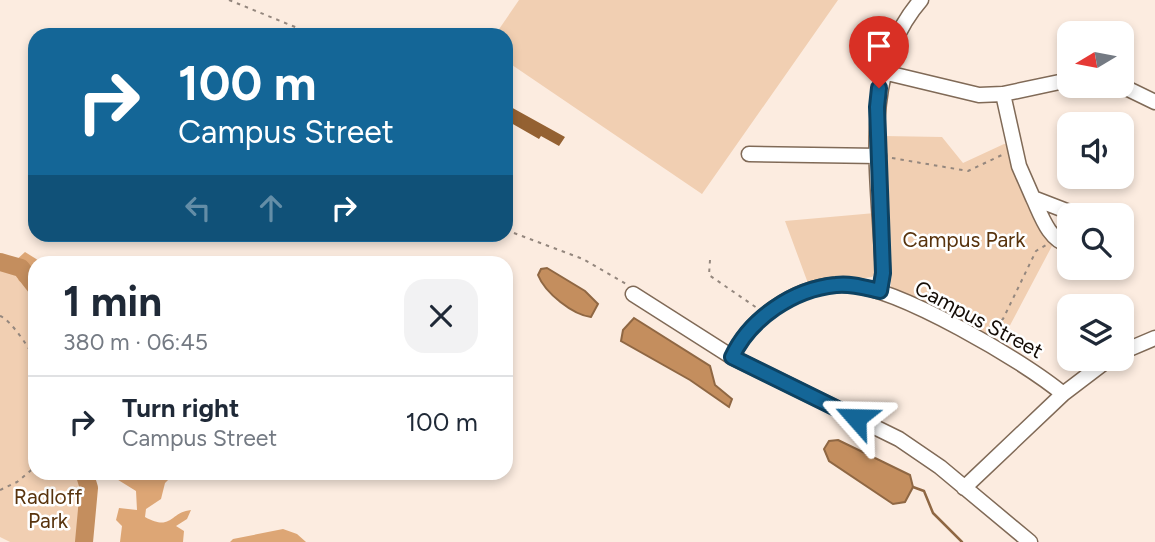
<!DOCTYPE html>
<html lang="en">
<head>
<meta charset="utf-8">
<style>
	body { margin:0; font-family:Figtree,sans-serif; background:#f2f2f3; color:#1f2937; height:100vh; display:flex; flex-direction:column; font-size:26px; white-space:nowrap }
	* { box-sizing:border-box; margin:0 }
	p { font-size:23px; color:#747a83 }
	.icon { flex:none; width:38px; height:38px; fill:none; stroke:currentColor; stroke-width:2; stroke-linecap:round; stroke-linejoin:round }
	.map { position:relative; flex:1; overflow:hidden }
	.drawer { position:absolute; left:28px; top:256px; width:485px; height:224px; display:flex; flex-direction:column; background:#fff; border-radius:21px; box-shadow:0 4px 10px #0003 }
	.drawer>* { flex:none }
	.top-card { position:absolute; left:28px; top:28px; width:485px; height:214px; border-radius:21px; box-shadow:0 4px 10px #0003; background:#146697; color:#fff; overflow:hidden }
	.needle { width:46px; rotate:260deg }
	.tools { position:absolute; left:1057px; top:21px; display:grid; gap:14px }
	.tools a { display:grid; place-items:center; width:77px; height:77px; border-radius:14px; background:#fff; box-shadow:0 4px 10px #0003; font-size:35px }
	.pin { position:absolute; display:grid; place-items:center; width:60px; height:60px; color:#fff; margin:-72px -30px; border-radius:50% 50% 50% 0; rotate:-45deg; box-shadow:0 0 7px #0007 }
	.pin .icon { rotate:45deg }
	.me { position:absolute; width:77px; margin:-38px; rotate:295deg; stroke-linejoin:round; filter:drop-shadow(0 0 5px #0008) }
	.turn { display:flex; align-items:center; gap:24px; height:147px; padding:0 35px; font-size:32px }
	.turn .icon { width:91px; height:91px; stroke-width:2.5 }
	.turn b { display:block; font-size:49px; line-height:60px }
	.lanes { display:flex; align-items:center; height:66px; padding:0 35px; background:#0003; justify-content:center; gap:35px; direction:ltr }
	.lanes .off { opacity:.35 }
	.round { display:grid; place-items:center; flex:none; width:74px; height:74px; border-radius:21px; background:#f2f2f3 }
	.summary { display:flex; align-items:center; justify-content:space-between; height:119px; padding:0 35px }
	h1 { font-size:42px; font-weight:700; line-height:52px }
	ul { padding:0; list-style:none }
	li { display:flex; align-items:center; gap:21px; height:91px; padding:0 35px; border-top:2px solid #e0e1e3 }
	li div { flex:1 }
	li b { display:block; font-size:26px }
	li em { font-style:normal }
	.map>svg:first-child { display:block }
</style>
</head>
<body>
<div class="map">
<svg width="1155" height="542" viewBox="0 0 1155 542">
	<rect width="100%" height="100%" fill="#fcece0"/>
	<path fill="#f1cfb2" d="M519,0H838L702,194L506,61V35H495Z
		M884,136L942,137L963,163L1004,144L1009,145L1053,244L1007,331L998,326L991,340L891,287Z
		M875,213L876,272L872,277L809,286L785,221Z
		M0,262L21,268L35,286V472L83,473L89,488L84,542H10L0,537Z"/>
	<path fill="#dda675" d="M25,252L41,262H35V293L27,284L19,281L13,263Z
		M89,473H175L165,483L161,499L146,509L145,517C172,532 170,512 191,510L187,519L176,526L184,531L183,542H120L122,526L116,520L119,508L137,510L136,491L115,478L100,480Z
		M283,529L297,534L306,542H230L233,539Z"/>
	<path fill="#c48e5e" stroke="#8f6743" stroke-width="2" d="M547,268L585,291L598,304L591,317C573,315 545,293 538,275L541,269Z
		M634,318L710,366L715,385L732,399L729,407L690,380L621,341L623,330Z
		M838,440L910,475L913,487L905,502L893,504L829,461L824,449L829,441Z"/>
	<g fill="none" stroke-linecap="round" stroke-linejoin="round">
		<path stroke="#8f6743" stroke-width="2.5" d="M913,487L924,491L933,513L962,542"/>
		<path stroke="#c48e5e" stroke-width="18" d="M0,262L21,268L35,286
			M84,472L89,488L84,542"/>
	</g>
	<path fill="#946132" d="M509,106L565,137L559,146L541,136L539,139L506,120Z"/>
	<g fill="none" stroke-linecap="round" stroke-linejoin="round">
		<g stroke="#806a57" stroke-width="17">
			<path id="minor" d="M883,72L979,95L1003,94L1069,80
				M1122,86L1155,102
				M1003,94L1019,166L1033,198
				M749,154L879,156
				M1069,245C1049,241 1041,215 1033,198L1077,215
				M880,291L883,273C880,182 857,73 921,0
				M633,294L732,357L899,439L940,467L1030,542
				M1122,352L1155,338
				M732,357C751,316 802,281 849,285C899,288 1024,361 1063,394
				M964,488L1063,394L1109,359"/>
		</g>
		<path stroke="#94877e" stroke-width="2" stroke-dasharray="3.5 5" stroke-linecap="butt" d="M229,0L300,29L306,35
			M892,158L968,171L1004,154
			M506,230L583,259L626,284
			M710,260L709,275L757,308
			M0,316C10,319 31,350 35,360
			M987,329L1003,319L1036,251L1046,245
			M0,490L17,482L35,467"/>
		<use href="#minor" stroke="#fff" stroke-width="14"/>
	</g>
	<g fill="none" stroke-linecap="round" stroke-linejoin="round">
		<g stroke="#0d4262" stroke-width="18">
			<path id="route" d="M856,418L732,357C750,318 794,289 836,285C851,283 866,288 880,291L883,273L877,107L879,88"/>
		</g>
		<use href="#route" stroke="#146697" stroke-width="12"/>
	</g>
	<g text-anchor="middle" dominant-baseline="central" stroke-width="5" stroke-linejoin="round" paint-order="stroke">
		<g font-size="21" fill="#58330d" stroke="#fff">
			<text x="964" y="239">Campus Park</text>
			<text x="48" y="496">Radloff<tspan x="48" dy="24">Park</tspan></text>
		</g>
		<g font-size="21" fill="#130b05" stroke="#fff">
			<text transform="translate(979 319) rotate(28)">Campus Street</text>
		</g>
	</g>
</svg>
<div class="tools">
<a><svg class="needle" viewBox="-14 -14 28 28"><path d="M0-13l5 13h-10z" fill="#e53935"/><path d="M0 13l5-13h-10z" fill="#747a83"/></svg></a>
<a><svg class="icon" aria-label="sound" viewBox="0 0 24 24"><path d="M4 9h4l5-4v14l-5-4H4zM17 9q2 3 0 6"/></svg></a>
<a><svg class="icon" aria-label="search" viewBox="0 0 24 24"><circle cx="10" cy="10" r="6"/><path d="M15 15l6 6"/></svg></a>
<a><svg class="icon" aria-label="layers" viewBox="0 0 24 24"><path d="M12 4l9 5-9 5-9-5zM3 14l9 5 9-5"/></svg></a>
</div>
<div class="pin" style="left:879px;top:88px;background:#d93025"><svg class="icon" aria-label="arrive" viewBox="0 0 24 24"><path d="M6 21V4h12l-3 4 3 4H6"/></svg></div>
<svg class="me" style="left:856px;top:418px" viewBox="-20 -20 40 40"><path d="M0-17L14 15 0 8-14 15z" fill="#146697" stroke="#fff" stroke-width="4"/></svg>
<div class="top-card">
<div class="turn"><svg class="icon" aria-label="right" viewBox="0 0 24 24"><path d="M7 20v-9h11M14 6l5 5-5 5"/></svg><div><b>100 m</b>Campus Street</div></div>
<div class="lanes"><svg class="icon off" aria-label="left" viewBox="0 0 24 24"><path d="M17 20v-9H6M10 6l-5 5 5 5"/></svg><svg class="icon off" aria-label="ahead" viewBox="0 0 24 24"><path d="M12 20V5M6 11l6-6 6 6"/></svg><svg class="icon" aria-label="right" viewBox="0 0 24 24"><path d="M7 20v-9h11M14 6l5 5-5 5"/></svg></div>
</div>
<section class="drawer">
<div class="summary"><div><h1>1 min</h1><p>380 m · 06:45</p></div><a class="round"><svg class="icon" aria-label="close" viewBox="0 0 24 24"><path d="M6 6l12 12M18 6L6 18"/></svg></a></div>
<ul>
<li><svg class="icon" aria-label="right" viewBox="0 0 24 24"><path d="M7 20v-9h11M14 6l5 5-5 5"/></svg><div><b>Turn right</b><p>Campus Street</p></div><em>100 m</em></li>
</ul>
</section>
</div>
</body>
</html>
